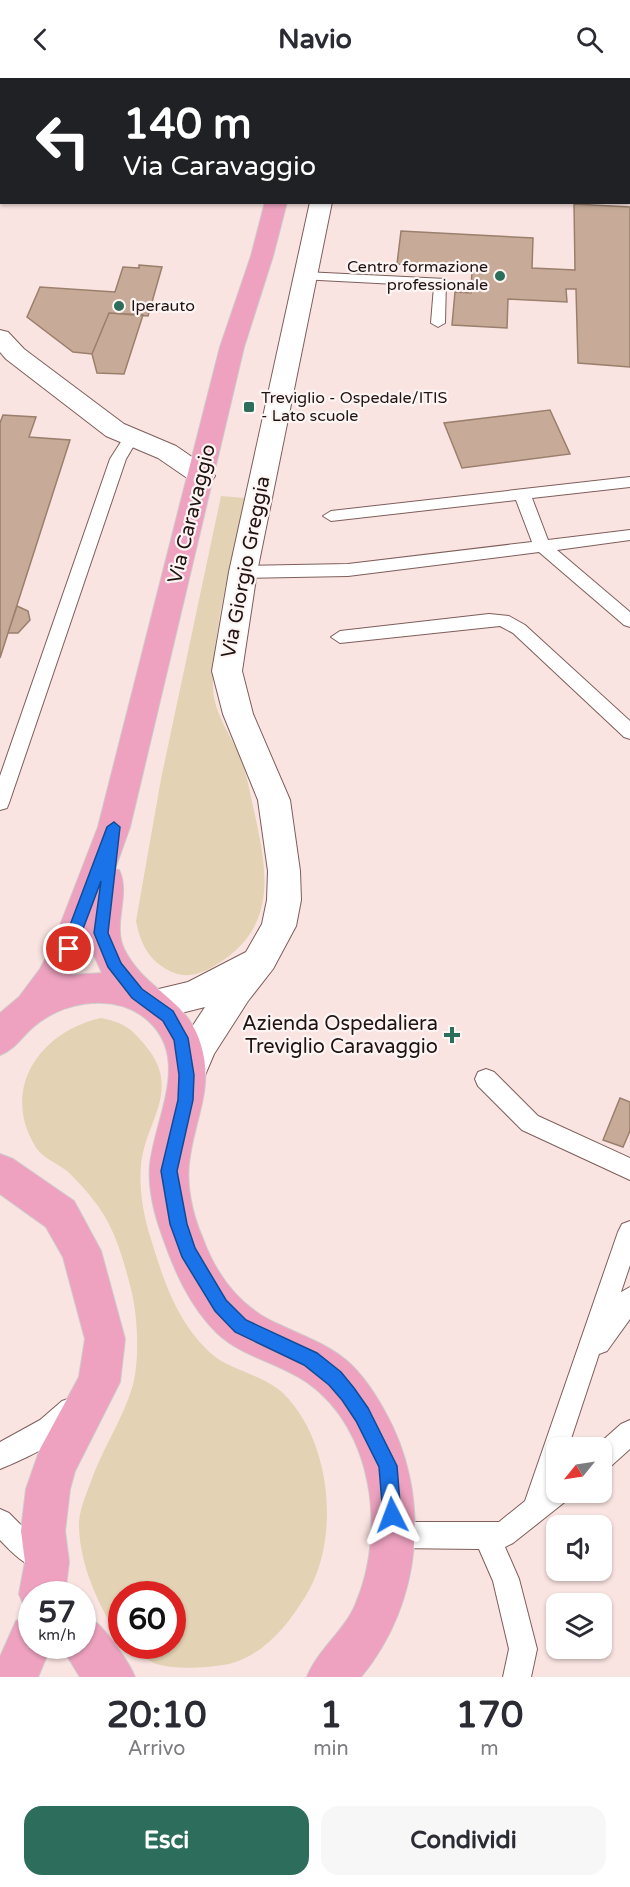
<!DOCTYPE html>
<html lang="it">
<head>
<meta charset="utf-8">
<style>
	body { margin:0; font-family:"Varela Round",sans-serif; background:#f7f7f7; color:#2b2b33; height:100vh; display:flex; flex-direction:column; font-size:22px; white-space:nowrap }
	* { box-sizing:border-box; margin:0 }
	p { font-size:20px; color:#7c7c81 }
	.icon { flex:none; width:33px; height:33px; fill:none; stroke:currentColor; stroke-width:2; stroke-linecap:round; stroke-linejoin:round }
	.map { position:relative; height:1599px; overflow:hidden }
	.sheet { display:flex; flex-direction:column; background:#fff; flex:1 }
	.sheet>* { flex:none }
	.guide { position:absolute; left:0px; top:0px; width:630px; height:126px; box-shadow:0 2px 4px #0004; background:#202124; color:#fff; overflow:hidden }
	.needle { width:39px; rotate:240deg }
	.tools { position:absolute; left:546px; top:1359px; display:grid; gap:12px }
	.tools a { display:grid; place-items:center; width:66px; height:66px; border-radius:12px; background:#fff; box-shadow:0 2px 4px #0004; font-size:30px }
	.speed { position:absolute; left:18px; top:1503px; display:flex; gap:12px; font-size:30px; font-weight:700; text-align:center }
	.speed>* { display:grid; place-content:center; width:78px; height:78px; border-radius:50%; background:#fff; box-shadow:0 2px 4px #0004; line-height:1 }
	.speed small { font-size:15px; font-weight:400 }
	.speed .limit { border:9px solid #d22; background:#fff; color:#111 }
	.pin { position:absolute; display:grid; place-items:center; width:51px; height:51px; color:#fff; margin:-26px; border:3px solid #fff; border-radius:50%; box-shadow:0 2px 6px #0007 }
	.me { position:absolute; width:66px; margin:-33px; rotate:357deg; stroke-linejoin:round; filter:drop-shadow(0 0 4px #0008) }
	.turn { display:flex; align-items:center; gap:21px; height:126px; padding:0 24px; font-size:27px }
	.turn .icon { width:78px; height:78px; stroke-width:2.5 }
	.turn b { display:block; font-size:42px; line-height:51px }
	.eta { display:flex; justify-content:space-evenly; align-items:center; height:102px; text-align:center }
	.eta b { font-size:36px; font-weight:700; line-height:42px }
	.action { display:flex; gap:12px; margin-top:auto; padding:12px 24px }
	.action a { flex:1; height:69px; border-radius:18px; background:#2d6d5c; color:#fff; font-size:24px; font-weight:700; line-height:69px; text-align:center }
	.action a+a { background:#f7f7f7; color:#2b2b33 }
	header { display:flex; justify-content:space-between; align-items:center; height:78px; padding:0 24px; background:#fff; font-size:27px; font-weight:700 }
	.map>svg:first-child { display:block }
</style>
</head>
<body>
<header><svg class="icon" aria-label="back" viewBox="0 0 24 24"><path d="M15 5l-7 7 7 7"/></svg>Navio<svg class="icon" aria-label="search" viewBox="0 0 24 24"><circle cx="10" cy="10" r="6"/><path d="M15 15l6 6"/></svg></header>
<div class="map">
<svg width="630" height="1599" viewBox="0 0 630 1599">
	<rect width="100%" height="100%" fill="#fae4e1"/>
	<path fill="#e3d3b4" d="M221,418L245,420C233,481 213,545 213,608C213,636 233,659 242,684C248,701 251,720 255,737C268,797 277,850 216,887C199,897 184,902 166,891C147,880 140,863 136,843L161,701Z
		M101,940C124,945 130,949 145,967C183,1012 145,1043 141,1087C139,1111 143,1135 150,1158C163,1201 177,1246 213,1277C230,1292 264,1297 284,1316C332,1364 341,1463 305,1519C287,1548 264,1577 229,1586C207,1590 178,1592 156,1586C148,1583 138,1573 131,1568H172V1516H122L121,1560L116,1556C97,1522 81,1490 79,1450C78,1436 85,1419 90,1406C101,1373 122,1343 132,1310C140,1283 138,1239 131,1211C124,1184 116,1154 100,1131C92,1119 78,1103 67,1093C56,1084 43,1081 35,1068C0,1010 41,953 101,940Z"/>
	<path fill="#c7ab98" stroke="#9a7f6d" stroke-width="1.5" d="M0,0H50L52,2H2V48Z
		M574,126L630,129V289L578,285L576,211H566L567,224L508,221L507,250L452,247L455,214L471,215L472,190L397,186L401,153L533,160L532,190L575,192Z
		M139,187L162,189L148,238L109,235L92,276L73,274L27,239L40,209L115,214L123,189L139,190Z
		M109,235L143,237L124,296L97,295L92,276Z
		M550,332L570,376L462,390L444,345Z
		M3,337L36,339L29,359L70,362L0,580V345Z
		M17,528L28,533L30,542L18,555H8Z
		M620,1020L630,1024V1053L623,1069L603,1062Z"/>
	<g fill="none" stroke-linecap="round" stroke-linejoin="round">
		<g stroke="#7e5e5a" stroke-width="2">
			<path id="service" d="M305,194L446,201L445,245L438,249L431,245L434,208L300,201L298,198Z
				M131,354L139,359L126,381L9,725L7,730L0,732V698L110,381L126,356Z
				M630,399V409L532,420L548,462L630,452V462L557,472L630,534V549L624,547L539,474L348,498L243,500L235,494L243,488L348,486L532,464L516,422L331,443L323,438L331,433Z
				M489,536L509,538L525,547L630,643V661L624,659L513,555L500,548L340,565L331,559L340,553Z
				M486,991L494,994L538,1038L630,1080V1102L522,1052L478,1008L475,1001L478,994Z
				M630,1143V1187L621,1214L630,1209V1241L607,1273L599,1276L568,1370H556V1414H570L566,1423L513,1465L505,1469L519,1501L537,1571L531,1599H503L509,1571L493,1503L479,1471L392,1470L383,1466L379,1457L383,1448L392,1444H499L525,1423L618,1154L622,1146Z
				M71,1320L80,1323L83,1332C72,1360 27,1380 0,1391V1364L40,1342L62,1323Z
				M630,1342V1371L611,1388L602,1391V1370H594L621,1346Z
				M0,1431L9,1435L37,1463L52,1472L56,1481L52,1490L43,1494C25,1487 13,1476 0,1462Z"/>
		</g>
		<g stroke="#7e5e5a" stroke-width="2">
			<path id="minor" d="M373,0H393L372,2Z
				M310,124H332L257,494L242,593L253,636L290,722L300,793L301,822L296,848L273,891L248,923L214,976L200,1009L187,1014L174,1009L169,997L188,955L205,929L154,942L142,937L136,926L142,915L188,904L246,874L262,846L267,822L268,793L258,722L223,636L212,593L229,494Z
				M0,252L8,254L24,271L124,346L176,368L211,392L215,398L211,404L202,407L193,404L158,380L106,358L6,281L0,274Z"/>
		</g>
		<g stroke="#cecbcb" stroke-width="2">
			<path id="primary" d="M297,0H317V2H297Z
				M265,124H287L273,178L244,269L130,749L115,791L119,792C131,816 112,846 124,871C147,917 194,920 204,980C210,1014 195,1044 190,1078C185,1105 192,1136 203,1161C217,1199 242,1231 280,1247C303,1258 327,1266 347,1283C362,1296 374,1314 384,1332C432,1416 423,1524 361,1599H307C318,1571 345,1553 356,1525C386,1454 374,1352 308,1305C280,1285 242,1279 217,1255C190,1229 174,1192 162,1157C154,1135 148,1110 150,1087C155,1038 195,975 141,937C108,915 60,925 32,950C20,961 15,971 0,977V935L19,919L40,891L52,868L98,749L220,269L251,178ZM88,864L102,895L72,897Z
				M0,1076L13,1081L74,1123L101,1173L125,1261L120,1304L75,1393L70,1411L65,1453L69,1484L65,1516H32V1534L26,1532L19,1516L25,1484L21,1453L26,1411L40,1371L79,1299L85,1261L63,1179L46,1149L0,1116Z
				M32,1536V1568H51L38,1599H0V1579L16,1543Z
				M82,1539C88,1542 96,1543 100,1548C111,1560 129,1584 135,1599H80L61,1568H82Z"/>
		</g>
		<use href="#service" fill="#fff" fill-rule="evenodd"/>
		<use href="#minor" fill="#fff" fill-rule="evenodd"/>
		<use href="#primary" fill="#eea2bf" fill-rule="evenodd"/>
	</g>
	<path fill="#1a73e8" stroke="#114b97" stroke-width="1.5" d="M114,744L120,749L108,855L121,885L142,911L173,933L188,960L194,997L193,1022L177,1093L187,1146L195,1170L226,1222L246,1242L317,1275L341,1294L354,1310L368,1330L397,1388L401,1437L398,1443L392,1446L385,1443L383,1437L379,1389L356,1343L342,1322L329,1307L304,1287L235,1254L215,1233L182,1179L170,1146L161,1093L178,1022L179,997L174,962L163,943L132,920L108,889L94,855L101,803L74,875L69,877L61,871L107,749Z"/>
	<g fill="#2d6d5c" stroke="#fdf5f4" stroke-width="2">
		<circle cx="500" cy="198" r="6"/>
		<circle cx="119" cy="228" r="6"/>
		<rect x="243" y="323" width="12" height="12" rx="3"/>
		<path d="M449 948h6v6h6v6h-6v6h-6v-6h-6v-6h6z"/>
	</g>
	<g text-anchor="middle" dominant-baseline="central" stroke-width="4.5" stroke-linejoin="round" paint-order="stroke">
		<g font-size="16" fill="#201312" stroke="#fdf5f4" text-anchor="start">
			<text x="488" y="189" text-anchor="end">Centro formazione<tspan x="488" dy="18">professionale</tspan></text>
			<text x="131" y="228">Iperauto</text>
			<text x="261" y="320">Treviglio - Ospedale/ITIS<tspan x="261" dy="18">- Lato scuole</tspan></text>
		</g>
		<g font-size="20" fill="#201312" stroke="#fdf5f4">
			<text transform="translate(192 436) rotate(-76)">Via Caravaggio</text>
			<text transform="translate(246 489) rotate(-79)">Via Giorgio Greggia</text>
		</g>
		<g font-size="20" fill="#201312" stroke="#fdf5f4" text-anchor="end">
			<text x="438" y="946">Azienda Ospedaliera<tspan x="438" dy="23">Treviglio Caravaggio</tspan></text>
		</g>
	</g>
</svg>
<div class="tools">
<a><svg class="needle" viewBox="-14 -14 28 28"><path d="M0-13l5 13h-10z" fill="#e53935"/><path d="M0 13l5-13h-10z" fill="#7c7c81"/></svg></a>
<a><svg class="icon" aria-label="sound" viewBox="0 0 24 24"><path d="M4 9h4l5-4v14l-5-4H4zM17 9q2 3 0 6"/></svg></a>
<a><svg class="icon" aria-label="layers" viewBox="0 0 24 24"><path d="M12 4l9 5-9 5-9-5zM3 14l9 5 9-5"/></svg></a>
</div>
<div class="speed"><div>57<small>km/h</small></div><div class="limit">60</div></div>
<div class="pin" style="left:69px;top:871px;background:#d93025"><svg class="icon" aria-label="arrive" viewBox="0 0 24 24"><path d="M6 21V4h12l-3 4 3 4H6"/></svg></div>
<svg class="me" style="left:392px;top:1437px" viewBox="-20 -20 40 40"><path d="M0-17L14 15 0 8-14 15z" fill="#1a73e8" stroke="#fff" stroke-width="4"/></svg>
<div class="guide">
<div class="turn"><svg class="icon" aria-label="left" viewBox="0 0 24 24"><path d="M17 20v-9H6M10 6l-5 5 5 5"/></svg><div><b>140 m</b>Via Caravaggio</div></div>
</div>
</div>
<section class="sheet">
<div class="eta">
<div><b>20:10</b><p>Arrivo</p></div>
<div><b>1</b><p>min</p></div>
<div><b>170</b><p>m</p></div>
</div>
<div class="action"><a>Esci</a><a>Condividi</a></div>
</section>
</body>
</html>
